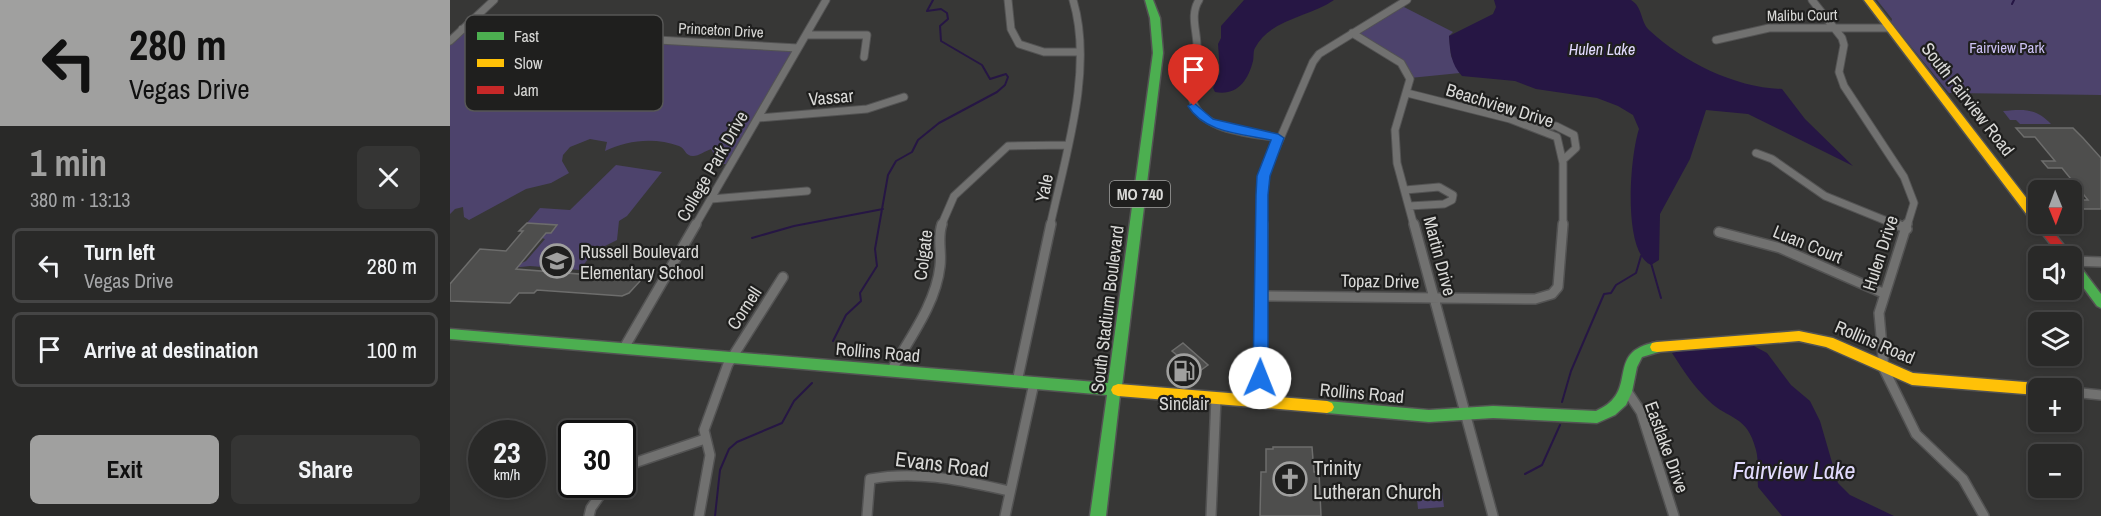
<!DOCTYPE html>
<html lang="en">
<head>
<meta charset="utf-8">
<style>
	body { margin:0; font-family:"Archivo Narrow",sans-serif; background:#353534; color:#f1f3f6; height:100vh; display:flex; flex-direction:column; font-size:22px; white-space:nowrap }
	* { box-sizing:border-box; margin:0 }
	p { font-size:20px; color:#a5a6a8 }
	.icon { flex:none; width:33px; height:33px; fill:none; stroke:currentColor; stroke-width:2; stroke-linecap:round; stroke-linejoin:round }
	.map { position:relative; flex:1; overflow:hidden }
	.details { display:flex; flex-direction:column; background:#292928; width:450px }
	.details>* { flex:none }
	.banner { background:#a0a09f; color:#111; overflow:hidden }
	.needle { width:39px; rotate:179deg }
	.controls { position:absolute; left:1578px; top:180px; display:grid; gap:12px }
	.controls a { display:grid; place-items:center; width:54px; height:54px; border-radius:9px; background:#292928; box-shadow:0 3px 9px #0003,0 0 0 2px #454545; font-size:30px }
	.speed { position:absolute; left:18px; top:420px; display:flex; gap:12px; font-size:30px; font-weight:700; text-align:center }
	.speed>* { display:grid; place-content:center; width:78px; height:78px; border-radius:50%; background:#292928; box-shadow:0 3px 9px #0003,0 0 0 2px #454545; line-height:1 }
	.speed small { font-size:15px; font-weight:400 }
	.speed .limit { border:3px solid #111; border-radius:9px; background:#fff; color:#111 }
	.pin { position:absolute; display:grid; place-items:center; width:51px; height:51px; color:#fff; margin:-62px -26px; border-radius:50% 50% 50% 0; rotate:-45deg; box-shadow:0 0 6px #0007 }
	.pin .icon { rotate:45deg }
	.me { position:absolute; width:66px; margin:-33px; rotate:1deg; stroke-linejoin:round; filter:drop-shadow(0 0 4px #0008) }
	.turn { display:flex; align-items:center; gap:21px; height:126px; padding:0 30px; font-size:27px }
	.turn .icon { width:78px; height:78px; stroke-width:2.5 }
	.turn b { display:block; font-size:42px; line-height:51px }
	.round { display:grid; place-items:center; flex:none; width:63px; height:63px; border-radius:9px; background:#353534 }
	.summary { display:flex; align-items:center; justify-content:space-between; height:102px; padding:0 30px }
	h1 { font-size:36px; font-weight:700; line-height:45px; color:#a0a09f }
	.cta { display:flex; gap:12px; margin-top:auto; padding:12px 30px }
	.cta a { flex:1; height:69px; border-radius:9px; background:#a0a09f; color:#111; font-size:24px; font-weight:700; line-height:69px; text-align:center }
	.cta a+a { background:#353534; color:#f1f3f6 }
	ul { padding:0; list-style:none }
	li { display:flex; align-items:center; gap:18px; height:75px; margin:0 12px 9px; padding:0 18px; border:3px solid #454545; border-radius:9px }
	li div { flex:1 }
	li b { display:block; font-size:22px }
	li em { font-style:normal }
	main { display:flex; flex:1; min-height:0 }
	.map>svg:first-child { display:block }
</style>
</head>
<body>
<main>
<section class="details">
<div class="banner">
<div class="turn"><svg class="icon" aria-label="left" viewBox="0 0 24 24"><path d="M17 20v-9H6M10 6l-5 5 5 5"/></svg><div><b>280 m</b>Vegas Drive</div></div>
</div>
<div class="summary"><div><h1>1 min</h1><p>380 m · 13:13</p></div><a class="round"><svg class="icon" aria-label="close" viewBox="0 0 24 24"><path d="M6 6l12 12M18 6L6 18"/></svg></a></div>
<ul>
<li><svg class="icon" aria-label="left" viewBox="0 0 24 24"><path d="M17 20v-9H6M10 6l-5 5 5 5"/></svg><div><b>Turn left</b><p>Vegas Drive</p></div><em>280 m</em></li>
<li><svg class="icon" aria-label="arrive" viewBox="0 0 24 24"><path d="M6 21V4h12l-3 4 3 4H6"/></svg><div><b>Arrive at destination</b></div><em>100 m</em></li>
</ul>
<div class="cta"><a>Exit</a><a>Share</a></div>
</section>
<div class="map">
<svg width="1651" height="516" viewBox="0 0 1651 516">
	<rect width="100%" height="100%" fill="#373736"/>
	<path fill="#4d436c" d="M1427,0H1651V95L1499,93L1441,22L1442,19Z
		M950,5L1003,32L999,36L1001,56L1010,73L960,78L958,70L903,33Z
		M12,29L348,48L281,164H264L265,156L261,149C255,151 249,156 243,156C235,156 236,149 229,146C205,137 177,140 155,151L157,142L140,139L120,147L113,155L112,161L119,173L101,183L76,189L19,220L14,217L13,207L5,209L0,214V40Z
		M1553,111C1574,109 1586,108 1601,124H1570L1566,120H1560Z
		M166,165L212,172L177,216L169,221L167,240L143,252L130,270L80,266L61,268L76,261L95,239L92,238L96,233H101L107,225L77,223L90,208L120,210Z
		M966,488H989L992,491L994,507L968,509Z"/>
	<path fill="#261644" d="M794,0H884C860,17 820,19 805,48C803,51 804,57 803,61C798,81 787,96 765,92L763,88L770,72L768,44L771,38V26Z
		M1044,0H1181C1193,7 1190,21 1199,30C1233,62 1286,88 1332,89L1355,119L1403,166L1298,114L1256,110L1240,159L1210,214L1209,260L1201,265C1172,252 1180,156 1189,129L1183,115L1168,106L1147,98L1086,89L1065,81L1012,76C1001,64 1000,52 999,36L1043,14L1046,7Z
		M1302,345L1317,353L1341,385L1360,401L1370,421L1388,483L1400,495L1444,516H1332L1308,487C1307,476 1309,461 1306,450C1297,414 1278,420 1259,401C1244,387 1233,370 1222,353L1239,349Z"/>
	<g fill="none" stroke-linecap="round" stroke-linejoin="round">
		<path stroke="#261644" stroke-width="2" d="M1562,4L1564,0
			M302,238L344,226L433,209
			M1201,263L1211,298
			M383,341L396,315L411,301L410,293L427,266L425,249L438,175L446,161L462,152L468,140L489,123L547,92L555,85L558,77L556,74L540,79L532,65L491,41L490,26L498,19L497,13L491,9L477,11L483,0
			M1112,402L1121,371L1154,294L1161,293L1166,285L1186,273L1191,256
			M1075,474L1092,465L1110,425
			M265,516L270,470L279,449L287,442L332,423L344,401L362,383"/>
	</g>
	<path fill="#4e4e4d" stroke="#6d6d6c" stroke-width="1.5" d="M1566,128H1623L1633,138L1651,158V209H1634L1626,200H1638L1612,168H1598L1592,161H1605L1585,137H1574Z
		M77,223L107,225L101,233H96L66,269L192,279L179,293L172,296L87,290L84,293H69L60,303L0,301V284L30,249L56,251L73,231H69Z
		M733,343L758,365L736,381L723,369L734,361L722,351Z
		M823,447H862L864,472H869L871,516H810L811,472H816V449H823Z"/>
	<g fill="none" stroke-linecap="round" stroke-linejoin="round">
		<g stroke="#535353" stroke-width="9">
			<path id="street-far1" d="M558,0L561,29L569,44L594,52H630
				M749,0C739,16 748,32 747,50C746,65 740,81 742,96C746,131 801,133 828,138
				M1362,0L1392,38L1394,45L1389,72L1394,86L1454,177L1464,203L1457,226
				M12,29L348,48
				M902,33L951,63L960,79L945,130L947,163L964,226
				M356,35H417L414,57
				M1266,40L1319,28H1440
				M0,41L44,0
				M957,93L1060,119L1107,137L1113,163V226
				M308,118L417,109L454,97
				M1085,125L1106,126L1124,135L1126,148L1114,159
				M1306,153L1322,159L1375,196L1449,226
				M955,190L989,187L1003,195L1002,200L994,204L959,206
				M261,199L357,191
				M245,226L376,0
				M491,226L504,196L558,146L618,145
				M600,226C615,157 644,69 623,0
				M813,226L814,176L863,62L869,54L957,0"/>
		</g>
		<g stroke="#535353" stroke-width="12">
			<path id="street" d="M964,224L1043,516
				M1446,224L1457,229
				M1457,224L1429,313L1434,369L1466,434L1513,479L1534,516
				M1269,232L1330,248L1433,293
				M1622,261L1651,262
				M811,296L1085,299L1102,294L1108,287L1113,224
				M174,348L246,224
				M441,371C459,339 486,304 490,266C492,252 487,238 492,224
				M567,382L601,224
				M1177,391L1191,412L1224,516
				M1622,392L1651,395
				M810,402L813,224
				M172,471L187,462L255,439
				M139,516L141,508L158,484
				M249,516L260,455L254,430L278,364L333,277
				M417,516L420,479C468,470 513,481 560,491
				M555,516L584,383
				M761,516L766,398"/>
		</g>
		<g stroke="#535353" stroke-width="3">
			<path id="fast" d="M695,0H703L710,18L713,53L672,386L675,390L670,395L656,516H640L657,395L0,339V329L658,383L703,53L700,18Z
				M1622,259L1626,261L1651,294V308L1647,306L1622,272Z
				M1207,342L1212,343L1214,347L1212,351L1192,357L1187,367L1182,392L1176,405L1165,415L1147,423L1043,418L979,422L877,413L872,411L870,407L872,403L877,401L979,410L1043,406L1146,411C1192,391 1152,352 1207,342Z"/>
		</g>
		<g stroke="#535353" stroke-width="3">
			<path id="slow" d="M1414,0H1423L1588,213V224H1592H1584Z
				M1349,331L1383,338L1463,373L1588,383L1593,385L1595,388H1588V395L1462,385L1376,347L1349,341L1207,352L1202,351L1200,347L1202,343L1207,342Z
				M668,384L877,401L882,403L884,407L882,411L877,413L668,396L663,394L661,390L663,386Z"/>
		</g>
		<g stroke="#535353" stroke-width="3">
			<path id="jam" d="M1587,221H1588V224H1597L1620,253L1622,256V257L1610,256L1587,227L1585,224Z"/>
		</g>
		<use href="#street-far1" stroke="#717170" stroke-width="7"/>
		<use href="#street" stroke="#717170" stroke-width="9"/>
		<use href="#fast" fill="#4caf50" fill-rule="evenodd"/>
		<use href="#slow" fill="#ffc107" fill-rule="evenodd"/>
		<use href="#jam" fill="#c62828" fill-rule="evenodd"/>
	</g>
	<path fill="#1a73e8" stroke="#114b97" stroke-width="1.5" d="M744,103L763,119L828,134L834,138L820,176L818,195V378L810,385L803,378L806,195L807,176L821,140C793,134 754,133 738,106Z"/>
	<defs>
		<g id="school-ring" transform="scale(1.725)"><circle r="9.5" fill="#1f1f1e" stroke="#a0a09f" stroke-width="1.5"/><path d="M0-5L7-2L0 1L-7-2ZM-4 1L0 2.5L4 1V4Q0 6-4 4Z" fill="#a0a09f"/></g>
		<g id="fuel-ring" transform="scale(1.725)"><circle r="9.5" fill="#1f1f1e" stroke="#a0a09f" stroke-width="1.5"/><path d="M-5.5-6h7V0h2V4h1.3V-2.5L3-4.5l.8-.8L6-3V5H2.5V1h-1V6h-7ZM-4.2-4.7v3.2H.2V-4.7Z" fill="#a0a09f"/></g>
		<g id="church-ring" transform="scale(1.725)"><circle r="9.5" fill="#1f1f1e" stroke="#a0a09f" stroke-width="1.5"/><path d="M-1.2-6h2.4v3.5h3.3v2.4h-3.3V6h-2.4V-.1h-3.3v-2.4h3.3Z" fill="#a0a09f"/></g>
	</defs>
	<g fill-rule="evenodd">
		<use href="#school-ring" x="107" y="261"/>
		<use href="#fuel-ring" x="734" y="371"/>
		<use href="#church-ring" x="840" y="479"/>
	</g>
	<g text-anchor="middle" dominant-baseline="central" stroke-width="4.5" stroke-linejoin="round" paint-order="stroke">
		<g font-size="15" fill="#d9d9d7" stroke="#1f1f1e">
			<text transform="translate(1352 15) rotate(-1)">Malibu Court</text>
			<text transform="translate(271 30) rotate(3)">Princeton Drive</text>
		</g>
		<g font-size="15" fill="#cdc2f5" stroke="#1f1f1e">
			<text x="1557" y="47">Fairview Park</text>
		</g>
		<g font-size="16" font-style="italic" fill="#e2dbfe" stroke="#1f1f1e">
			<text x="1152" y="49">Hulen Lake</text>
		</g>
		<rect fill="#1f1f1e" stroke="#a1a1a0" stroke-width="1.5" x="660" y="181" width="60" height="26" rx="4.5"/>
		<g font-size="16" font-weight="bold" fill="#d9d9d7">
			<text x="690" y="194">MO 740</text>
		</g>
		<g font-size="18" fill="#d9d9d7" stroke="#1f1f1e">
			<text transform="translate(381 97) rotate(-5)">Vassar</text>
			<text transform="translate(1518 99) rotate(52)">South Fairview Road</text>
			<text transform="translate(1050 105) rotate(17)">Beachview Drive</text>
			<text transform="translate(262 166) rotate(-60)">College Park Drive</text>
			<text transform="translate(594 188) rotate(-78)">Yale</text>
			<text transform="translate(1358 244) rotate(22)">Luan Court</text>
			<text transform="translate(1430 253) rotate(-72)">Hulen Drive</text>
			<text transform="translate(473 255) rotate(-83)">Colgate</text>
			<text transform="translate(990 256) rotate(75)">Martin Drive</text>
			<text transform="translate(930 281) rotate(1)">Topaz Drive</text>
			<text transform="translate(294 308) rotate(-57)">Cornell</text>
			<text transform="translate(657 309) rotate(-83)">South Stadium Boulevard</text>
			<text transform="translate(1425 342) rotate(23)">Rollins Road</text>
			<text transform="translate(428 352) rotate(5)">Rollins Road</text>
			<text transform="translate(912 393) rotate(5)">Rollins Road</text>
			<text transform="translate(1217 447) rotate(70)">Eastlake Drive</text>
		</g>
		<g font-size="18" fill="#d9d9d7" stroke="#1f1f1e" text-anchor="start">
			<text x="130" y="251">Russell Boulevard<tspan x="130" dy="21">Elementary School</tspan></text>
			<text x="734" y="403" text-anchor="middle">Sinclair</text>
		</g>
		<g font-size="21" fill="#d9d9d7" stroke="#1f1f1e">
			<text transform="translate(492 464) rotate(7)">Evans Road</text>
		</g>
		<g font-size="21" fill="#d9d9d7" stroke="#1f1f1e" text-anchor="start">
			<text x="863" y="467">Trinity<tspan x="863" dy="24">Lutheran Church</tspan></text>
		</g>
		<g font-size="24" font-style="italic" fill="#e2dbfe" stroke="#1f1f1e">
			<text x="1344" y="470">Fairview Lake</text>
		</g>
	</g>
	<rect x="15" y="15" width="198" height="96" rx="9" fill="#1f1f1e" stroke="#575756" stroke-width="1.5"/>
	<rect x="27" y="32" width="27" height="8" fill="#4caf50"/>
	<rect x="27" y="59" width="27" height="8" fill="#ffc107"/>
	<rect x="27" y="86" width="27" height="8" fill="#c62828"/>
	<g font-size="16" fill="#d9d9d7">
		<text x="64" y="42">Fast</text>
		<text x="64" y="69">Slow</text>
		<text x="64" y="96">Jam</text>
	</g>
</svg>
<div class="controls">
<a><svg class="needle" viewBox="-14 -14 28 28"><path d="M0-13l5 13h-10z" fill="#e53935"/><path d="M0 13l5-13h-10z" fill="#a5a6a8"/></svg></a>
<a><svg class="icon" aria-label="sound" viewBox="0 0 24 24"><path d="M4 9h4l5-4v14l-5-4H4zM17 9q2 3 0 6"/></svg></a>
<a><svg class="icon" aria-label="layers" viewBox="0 0 24 24"><path d="M12 4l9 5-9 5-9-5zM3 14l9 5 9-5"/></svg></a>
<a>+</a>
<a>−</a>
</div>
<div class="speed"><div>23<small>km/h</small></div><div class="limit">30</div></div>
<div class="pin" style="left:744px;top:106px;background:#d93025"><svg class="icon" aria-label="arrive" viewBox="0 0 24 24"><path d="M6 21V4h12l-3 4 3 4H6"/></svg></div>
<svg class="me" style="left:810px;top:378px" viewBox="-20 -20 40 40"><circle r="19" fill="#fff"/><path d="M0-13L10 11 0 6-10 11z" fill="#1a73e8"/></svg>
</div>
</main>
</body>
</html>
